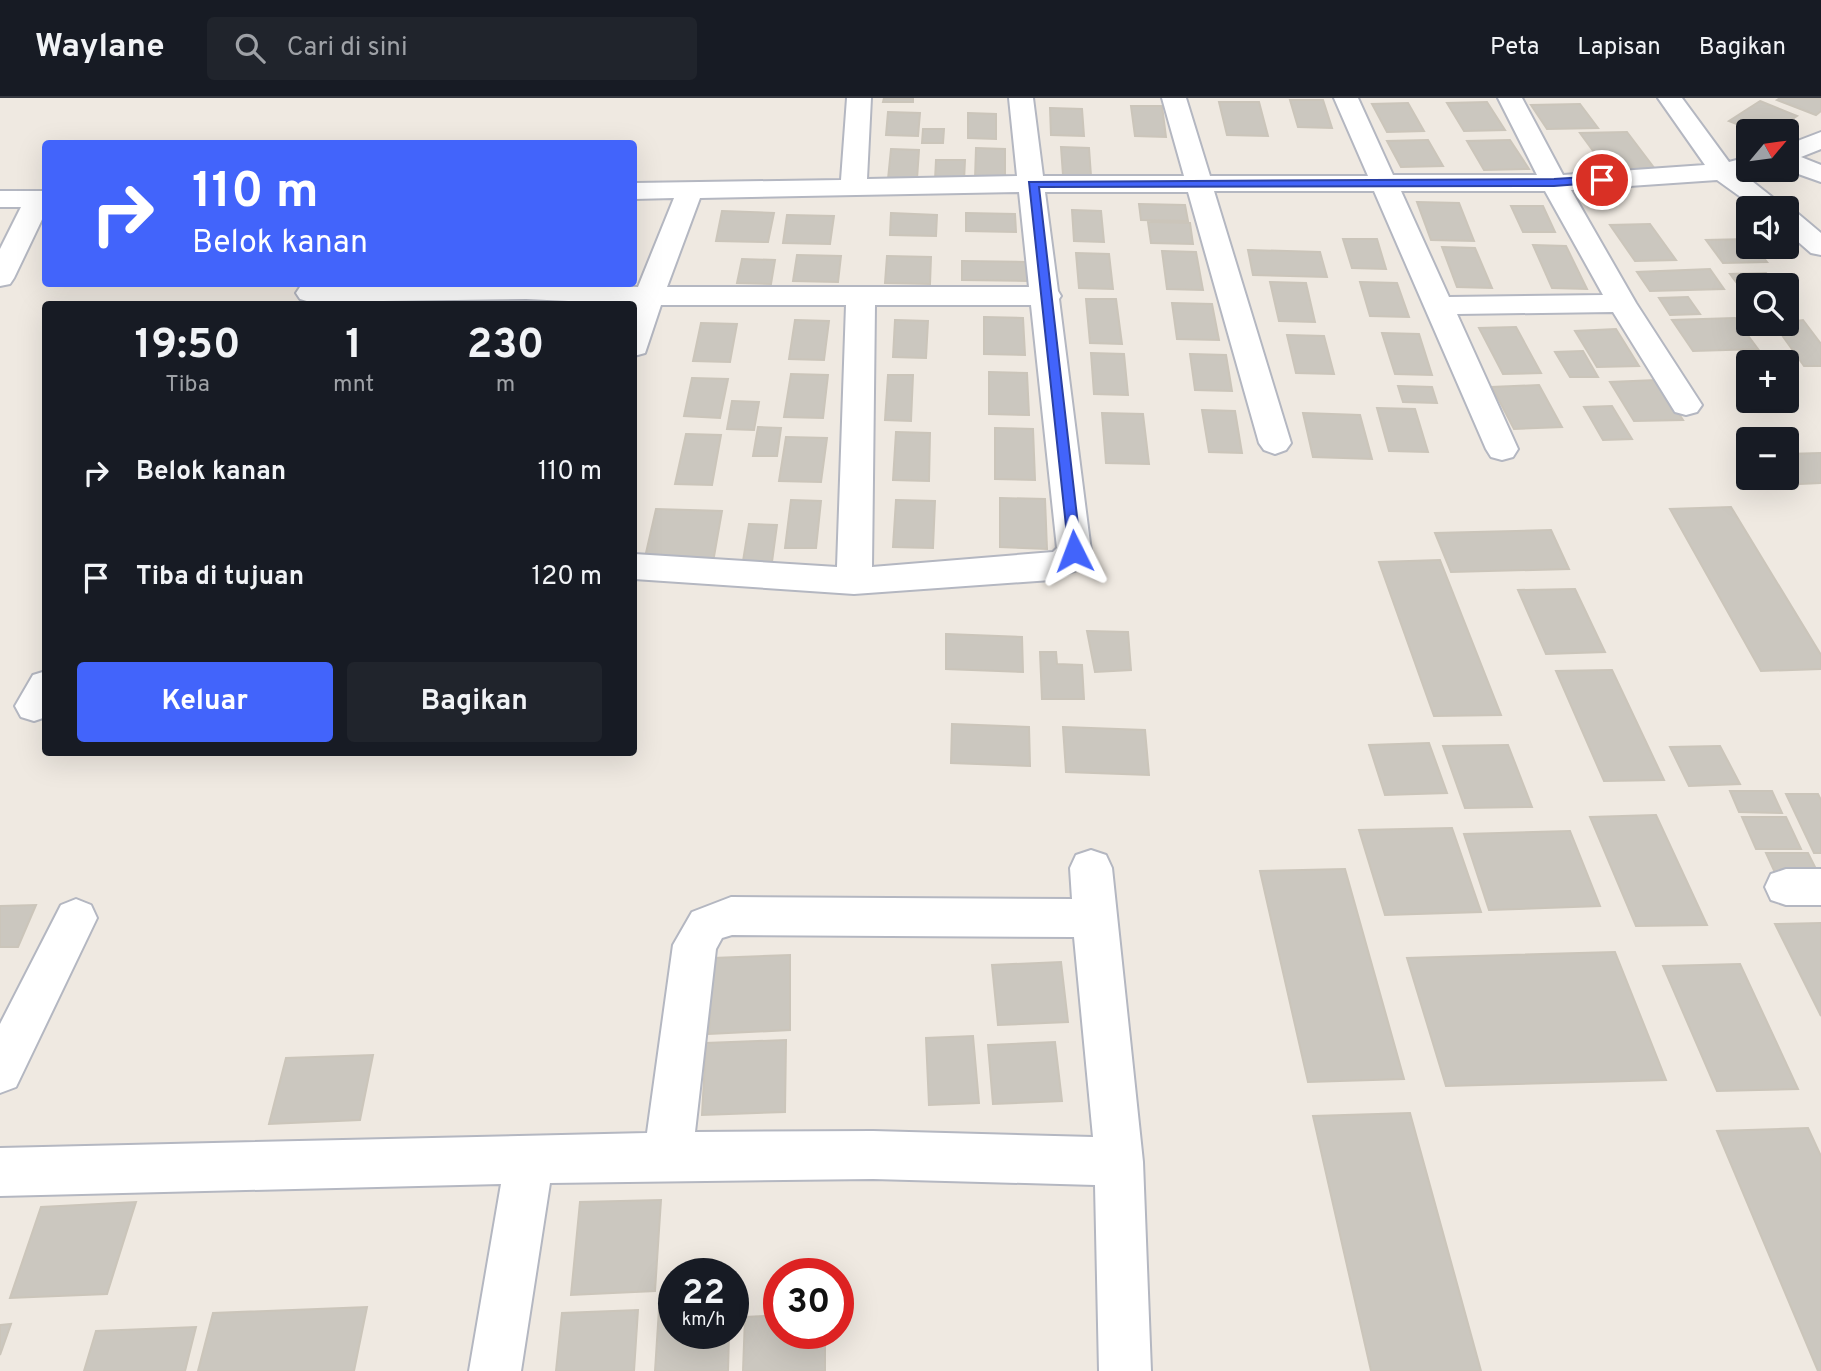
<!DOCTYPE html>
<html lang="id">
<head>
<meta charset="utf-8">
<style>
	body { margin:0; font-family:Overpass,sans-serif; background:#20242c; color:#f1f3f6; height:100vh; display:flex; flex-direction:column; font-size:26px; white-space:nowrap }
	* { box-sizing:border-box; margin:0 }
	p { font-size:23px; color:#9ea1a6 }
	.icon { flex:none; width:38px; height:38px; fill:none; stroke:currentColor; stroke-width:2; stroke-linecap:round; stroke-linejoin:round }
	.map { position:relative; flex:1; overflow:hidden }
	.drawer { position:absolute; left:42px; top:203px; width:595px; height:455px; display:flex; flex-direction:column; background:#171b24; border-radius:7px; box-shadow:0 7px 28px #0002 }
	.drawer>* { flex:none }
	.top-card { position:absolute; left:42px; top:42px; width:595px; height:147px; border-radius:7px; box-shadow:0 7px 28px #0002; background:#4264fb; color:#fff; overflow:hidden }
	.needle { width:46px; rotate:61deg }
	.buttons { position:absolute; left:1736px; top:21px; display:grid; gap:14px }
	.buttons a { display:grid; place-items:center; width:63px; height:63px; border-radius:7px; background:#171b24; box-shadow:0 7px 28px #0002; font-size:35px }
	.speed { position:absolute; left:658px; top:1160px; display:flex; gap:14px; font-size:35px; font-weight:700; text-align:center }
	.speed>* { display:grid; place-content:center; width:91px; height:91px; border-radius:50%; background:#171b24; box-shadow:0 7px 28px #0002; line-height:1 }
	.speed small { font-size:18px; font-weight:400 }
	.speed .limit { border:10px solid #d22; background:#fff; color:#111 }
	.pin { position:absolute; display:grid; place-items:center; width:60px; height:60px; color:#fff; margin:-30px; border:4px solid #fff; border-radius:50%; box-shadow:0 2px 7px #0007 }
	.me { position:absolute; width:77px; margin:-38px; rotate:357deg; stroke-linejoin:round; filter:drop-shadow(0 0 5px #0008) }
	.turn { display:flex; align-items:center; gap:24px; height:147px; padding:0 35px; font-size:32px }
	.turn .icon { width:91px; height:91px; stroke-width:2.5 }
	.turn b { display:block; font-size:49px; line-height:60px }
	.eta { display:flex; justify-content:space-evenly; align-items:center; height:119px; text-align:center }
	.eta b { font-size:42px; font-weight:700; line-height:49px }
	.button { display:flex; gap:14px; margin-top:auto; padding:14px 35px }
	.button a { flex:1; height:80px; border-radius:7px; background:#4264fb; color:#fff; font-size:28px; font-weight:700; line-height:80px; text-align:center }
	.button a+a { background:#20242c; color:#f1f3f6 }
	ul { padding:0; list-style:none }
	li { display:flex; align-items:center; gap:21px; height:105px; padding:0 35px }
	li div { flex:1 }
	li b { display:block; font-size:26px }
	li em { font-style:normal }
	header { display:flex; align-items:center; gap:42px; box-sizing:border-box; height:98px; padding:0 35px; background:#171b24; border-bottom:2px solid #363941 }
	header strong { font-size:33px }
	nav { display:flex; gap:38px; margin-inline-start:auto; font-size:24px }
	.search { width:490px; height:63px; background:#20242c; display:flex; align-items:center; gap:18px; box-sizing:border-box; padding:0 24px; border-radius:7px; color:#9ea1a6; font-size:26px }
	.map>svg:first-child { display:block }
</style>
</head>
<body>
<header>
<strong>Waylane</strong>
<div class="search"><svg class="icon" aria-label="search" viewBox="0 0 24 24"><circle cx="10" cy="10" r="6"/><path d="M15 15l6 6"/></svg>Cari di sini</div>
<nav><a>Peta</a><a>Lapisan</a><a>Bagikan</a></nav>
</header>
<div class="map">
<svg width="1821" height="1273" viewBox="0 0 1821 1273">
	<rect width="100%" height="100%" fill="#efe9e1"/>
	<path fill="#cbc7bf" stroke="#cbc5ba" stroke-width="2" d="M884,0H913V4H883Z
		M1780,0H1821V13L1816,17L1777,2Z
		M1290,2H1323L1332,30L1298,29Z
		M1760,3L1797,18L1774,33H1754L1729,23Z
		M1219,4H1259L1268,38L1227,37Z
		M1487,4L1505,32L1464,33L1447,5Z
		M1408,5L1424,33L1387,34L1372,6Z
		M1580,6L1598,30L1547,31L1531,7Z
		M1131,8H1162L1166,39L1135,38Z
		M1050,10L1082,11L1084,38L1051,37Z
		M888,14L920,15L918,38L886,37Z
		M968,15L996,16V41L968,40Z
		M923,31H944L943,45H922Z
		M1627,34L1655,71L1607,72L1580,35Z
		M1428,42L1443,68L1401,69L1387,43Z
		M1510,42L1529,71L1484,72L1467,43Z
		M1061,49L1089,50L1091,78L1063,77Z
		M976,50L1005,51V82L975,81Z
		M891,51L919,52L917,81H888Z
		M936,62H965L964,83L935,82Z
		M1417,104L1459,105L1474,143L1431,142Z
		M1139,106L1185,107L1188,123L1141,122Z
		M1511,108H1543L1555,134H1523Z
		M1072,112L1101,113L1104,144L1074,143Z
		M722,113L774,115L768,144L716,143Z
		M891,115L937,117L936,138L890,137Z
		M966,115L1015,116L1016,134L966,133Z
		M787,117L834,118L830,146L783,145Z
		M1148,124L1190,125L1193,146L1151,145Z
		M1650,126L1676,162L1635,163L1610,127Z
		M1343,141H1377L1386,171L1352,170Z
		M1748,141V149H1755L1767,164L1723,165L1706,142Z
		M1533,147L1566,148L1587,191L1552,190Z
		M1442,149L1475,150L1492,190L1457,189Z
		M1248,152L1320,154L1327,179L1253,177Z
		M1162,153L1196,154L1203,192L1167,191Z
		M1076,155L1109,156L1113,191L1079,190Z
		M797,157L841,158L838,184L793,183Z
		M887,158L931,159L930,186L885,185Z
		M742,161L775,162L771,186L737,185Z
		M962,163L1027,164V183L962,182Z
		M1710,171L1724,191L1650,193L1637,174Z
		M1766,175L1776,187H1748V200L1730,176Z
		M1270,184L1306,185L1315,224L1279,223Z
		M1360,184L1397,185L1409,219L1370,218Z
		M1688,199L1700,216L1670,217L1659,200Z
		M1086,201H1116L1122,246L1090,245Z
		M1172,205L1212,206L1219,242L1177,241Z
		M984,219L1023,220L1025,257L984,256Z
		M1735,220L1758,251L1693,253L1672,222Z
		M795,222L829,223L824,262L789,261Z
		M895,222L928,223L926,260L893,259Z
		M1803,222L1821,246V268H1804L1774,226Z
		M701,225L737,226L730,264L693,263Z
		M1516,229L1541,275L1503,276L1479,230Z
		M1616,231L1639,268L1597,269L1575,233Z
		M1382,235L1419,236L1432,277L1395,276Z
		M1287,237L1324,238L1334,276L1296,275Z
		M1583,253L1598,279H1570L1555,254Z
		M1091,255L1124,256L1128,297L1094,296Z
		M1190,256L1226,257L1232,293L1195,292Z
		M989,274L1027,275L1029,317L989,316Z
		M791,276L828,277L823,320L784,319Z
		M888,277H913L911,323L885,322Z
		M692,280L728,281L720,320L684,318Z
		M1657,282L1683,322L1634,323L1610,284Z
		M1539,287L1562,329L1514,331L1492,289Z
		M1398,288L1432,289L1437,305L1403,304Z
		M732,303L759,304L754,332L727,331Z
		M1612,308L1632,341L1603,342L1584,309Z
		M1377,310L1415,311L1428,354L1389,353Z
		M1202,312L1235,313L1242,355L1209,354Z
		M1102,315L1143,316L1149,366L1106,365Z
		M1303,315L1360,317L1372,361L1313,359Z
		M758,329L781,330L777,358H753Z
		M995,330L1033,331L1035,382L995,381Z
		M896,334L930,335L929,383L893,382Z
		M686,336L721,337L712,387L675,386Z
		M786,339L827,340L821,384L779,383Z
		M1821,355V385L1757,388L1751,380H1787V356Z
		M1000,400L1045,401L1047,451L1000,449Z
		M791,402L821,403L816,450H785Z
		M896,402L935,403L933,450L893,449Z
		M1731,409L1821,557V571L1761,573L1670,411Z
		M656,411L722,413L712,470L643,468Z
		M749,426L777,427L772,464L743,463Z
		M1551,432L1569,471L1451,474L1435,435Z
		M1440,462L1501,617L1434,618L1379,464Z
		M1575,491L1605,554L1546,556L1518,492Z
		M1087,533L1128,534L1131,572L1095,574Z
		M946,536L1022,539L1023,574L946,571Z
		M1040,554H1056L1057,566L1082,567L1084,601H1042Z
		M1612,572L1664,682L1604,683L1556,573Z
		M952,626L1029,629L1030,668L951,665Z
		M1063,629L1145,632L1149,677L1066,674Z
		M1429,645L1447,695L1385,697L1369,647Z
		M1508,647L1532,709L1465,710L1443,648Z
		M1720,648L1740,686L1689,688L1670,649Z
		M1730,693H1772L1782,715L1739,714Z
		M1786,696H1818L1821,702V755H1814Z
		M1656,717L1707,827L1636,828L1590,719Z
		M1742,719H1786L1801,751H1756Z
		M1452,730L1481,814L1385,817L1359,732Z
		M1570,733L1600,808L1489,812L1464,736Z
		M1766,755H1808L1820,779H1777Z
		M1345,771L1404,981L1308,984L1260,773Z
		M36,807L18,849H0V808Z
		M1821,825V918L1775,826Z
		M1615,854L1666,982L1446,988L1407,860Z
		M790,857V932L709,936L713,860Z
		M1061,864L1068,924L998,927L992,867Z
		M1740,866L1798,991L1717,993L1663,868Z
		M973,938L979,1005L929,1007L926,940Z
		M786,942L785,1014L702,1017L706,945Z
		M1055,944L1062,1003L993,1006L988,947Z
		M373,957L360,1022L269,1026L286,960Z
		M1410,1015L1481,1273H1371L1313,1018Z
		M1808,1030L1821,1058V1273H1818L1717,1033Z
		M661,1102L655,1193L571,1197L580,1104Z
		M136,1104L107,1196L10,1200L41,1109Z
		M367,1209L354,1273H198L213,1215Z
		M659,1211H674V1236H729L728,1273H655Z
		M638,1212L634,1273H556L562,1215Z
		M779,1217V1236H825V1273H743L745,1219Z
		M11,1226L0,1257V1227Z
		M196,1229L185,1273H84L96,1233Z"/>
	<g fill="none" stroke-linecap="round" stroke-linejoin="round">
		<g stroke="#b4b7c1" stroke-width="4">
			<path id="minor" d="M847,0H871L867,81L1017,78L1009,0H1033L1043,78H1184L1162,0H1186L1210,78H1368L1334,0H1358L1393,77H1537L1498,0H1522L1563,77L1705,67L1658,0H1682L1729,64L1748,59V72H1758L1743,76L1786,110H1756L1717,82L1571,92L1636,205L1702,307L1697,314L1686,317L1675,314L1613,214L1457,216L1518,351L1513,359L1502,362L1491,359L1486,351L1374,93H1214L1291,345L1286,352L1275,356L1264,352L1259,345L1188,94H1045L1058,193L1061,198L1059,201L1091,453L1077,472L1051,482L854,496L634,481V456L837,469L846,207H661L645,255L634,258L632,206L526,201L310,204L300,201L296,195L300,189L310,186H568L638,189L674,100L634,101V85L841,82ZM1401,93H1545L1603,197L1449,199ZM1019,94L1029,189H667L700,100ZM875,207H1031L1057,450L1053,454L872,469Z
				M1821,34V51L1801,59L1821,67V84L1787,72V47Z
				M0,93H46V113L14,180L10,186L0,188V151L21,109H0Z
				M1787,112L1796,114L1821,135V157L1811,155L1787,134Z
				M46,573V619L34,623L21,619L15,608L33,577Z
				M1091,752L1106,757L1112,770L1143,1064L1151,1273H1099L1095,1087L873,1081L550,1085L521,1273H469L501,1086L0,1098V1050L647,1035L673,847L692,814L731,799L1072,801L1070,770L1076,757ZM732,837L1074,839L1093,1039L873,1033L695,1034L716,851L722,840Z
				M1786,771H1821V807H1786L1771,802L1765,789L1771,776Z
				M76,801L91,807L97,820L16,989L0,995V926L61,807Z"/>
		</g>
		<use href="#minor" fill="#fff" fill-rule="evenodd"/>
	</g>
	<path fill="#4264fb" stroke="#2b41a3" stroke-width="2" d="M1602,78L1606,79V84L1554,88L1039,89L1081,453L1074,458L1069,456L1029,84L1554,81Z"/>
</svg>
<div class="buttons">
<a><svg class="needle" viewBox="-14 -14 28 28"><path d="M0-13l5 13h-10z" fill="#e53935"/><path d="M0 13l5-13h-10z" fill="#9ea1a6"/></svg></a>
<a><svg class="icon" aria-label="sound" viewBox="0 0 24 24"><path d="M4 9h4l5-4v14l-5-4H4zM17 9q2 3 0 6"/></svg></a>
<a><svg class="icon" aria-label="search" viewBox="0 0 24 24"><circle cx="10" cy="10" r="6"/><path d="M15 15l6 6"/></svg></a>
<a>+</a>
<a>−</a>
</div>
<div class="speed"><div>22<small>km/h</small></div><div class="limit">30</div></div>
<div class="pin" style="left:1602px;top:82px;background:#d93025"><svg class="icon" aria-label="arrive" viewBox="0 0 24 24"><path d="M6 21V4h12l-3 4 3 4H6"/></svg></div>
<svg class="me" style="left:1074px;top:453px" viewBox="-20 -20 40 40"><path d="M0-17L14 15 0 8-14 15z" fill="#4264fb" stroke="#fff" stroke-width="4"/></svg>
<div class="top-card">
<div class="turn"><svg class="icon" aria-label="right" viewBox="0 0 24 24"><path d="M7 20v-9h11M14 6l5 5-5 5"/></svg><div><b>110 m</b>Belok kanan</div></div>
</div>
<section class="drawer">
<div class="eta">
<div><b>19:50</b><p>Tiba</p></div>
<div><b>1</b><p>mnt</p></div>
<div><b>230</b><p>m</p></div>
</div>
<ul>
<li><svg class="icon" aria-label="right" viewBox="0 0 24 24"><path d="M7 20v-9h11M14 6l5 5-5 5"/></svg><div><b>Belok kanan</b></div><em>110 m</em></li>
<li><svg class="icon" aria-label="arrive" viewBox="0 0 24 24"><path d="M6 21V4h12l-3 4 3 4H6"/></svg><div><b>Tiba di tujuan</b></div><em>120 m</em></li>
</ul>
<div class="button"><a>Keluar</a><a>Bagikan</a></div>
</section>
</div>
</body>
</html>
